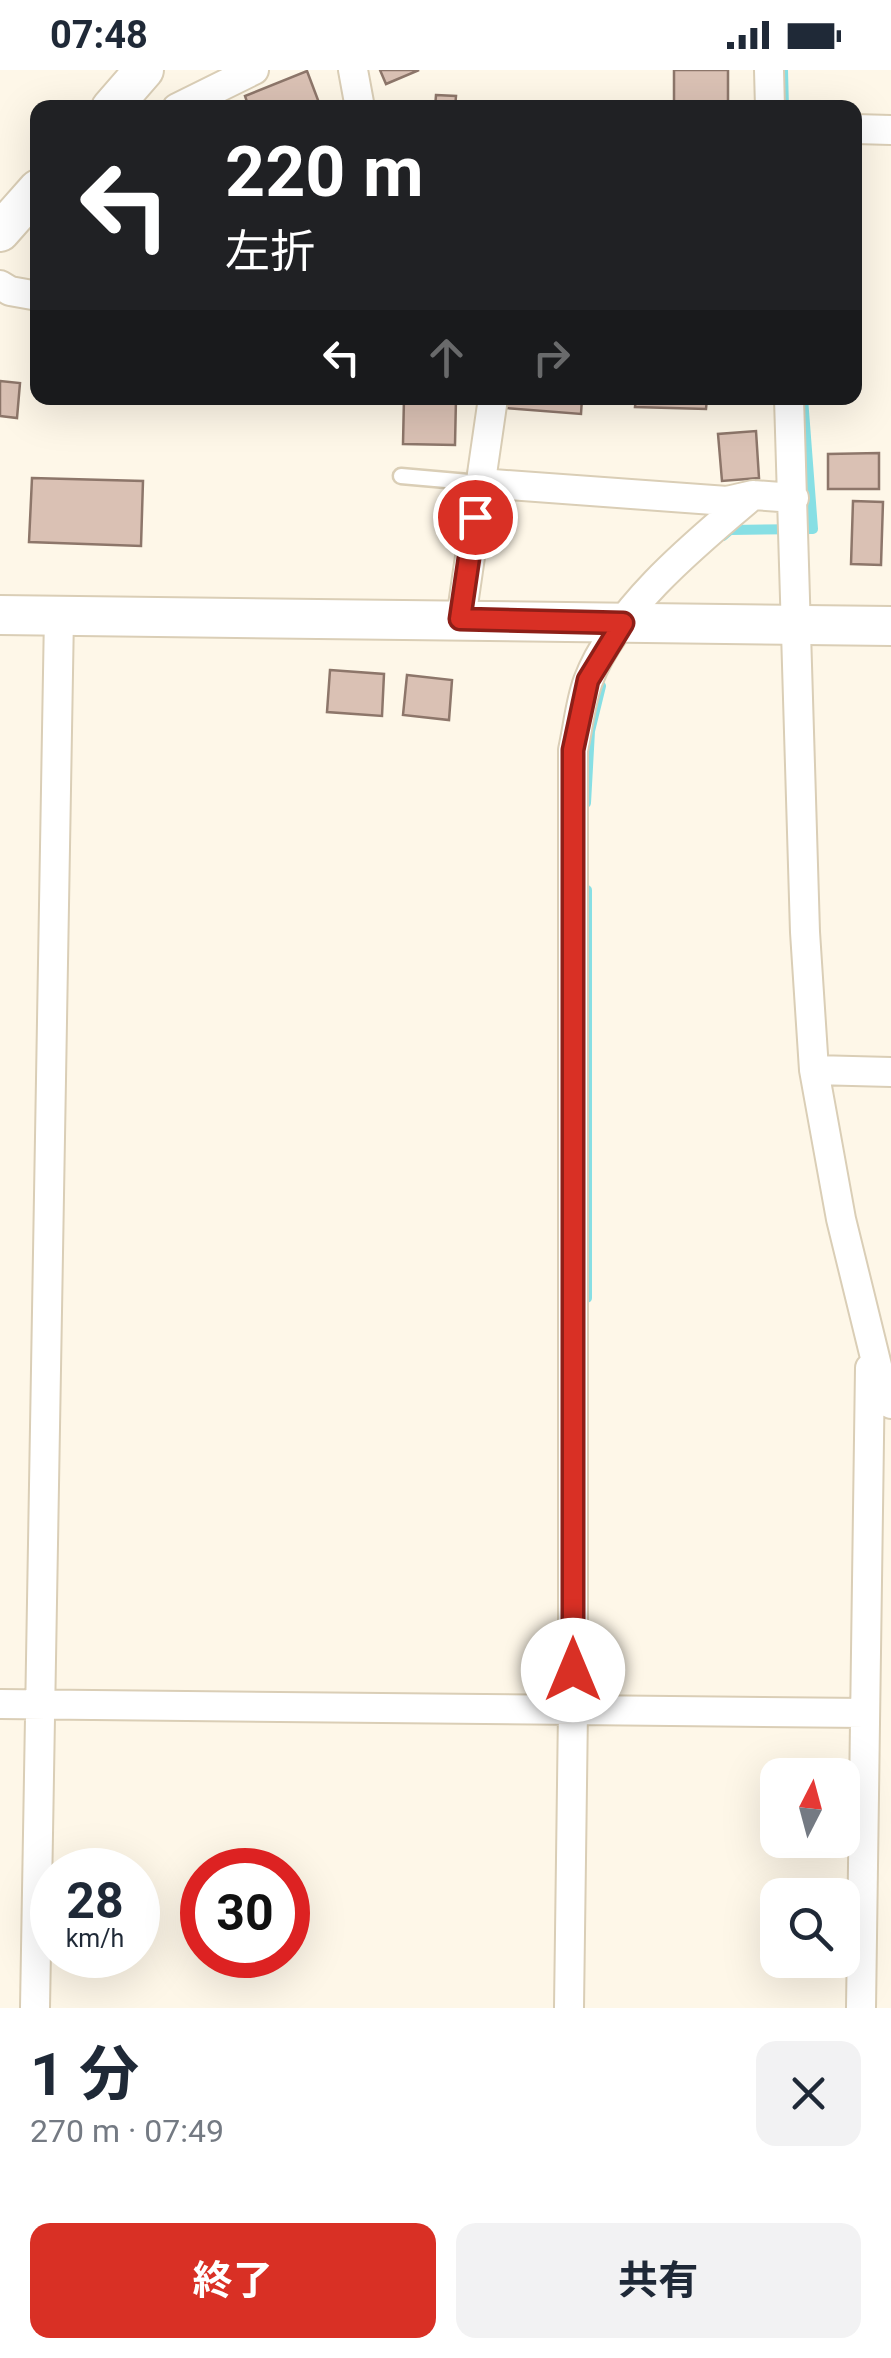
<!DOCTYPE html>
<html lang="ja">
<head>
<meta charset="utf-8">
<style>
	body { margin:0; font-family:Roboto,"Noto Sans JP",sans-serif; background:#f2f2f3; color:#1f2937; height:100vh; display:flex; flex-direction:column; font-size:38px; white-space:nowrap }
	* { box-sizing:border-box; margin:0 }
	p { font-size:32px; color:#747a83 }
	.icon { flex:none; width:55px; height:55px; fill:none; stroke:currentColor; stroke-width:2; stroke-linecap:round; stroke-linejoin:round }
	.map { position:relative; height:1938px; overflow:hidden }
	.panel { display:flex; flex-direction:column; background:#fff; flex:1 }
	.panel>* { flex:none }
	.hud { position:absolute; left:30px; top:30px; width:832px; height:305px; border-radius:20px; box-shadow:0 10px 40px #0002; background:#202124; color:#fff; overflow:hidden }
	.needle { width:65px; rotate:6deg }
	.tools { position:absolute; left:760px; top:1688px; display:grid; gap:20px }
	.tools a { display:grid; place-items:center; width:100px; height:100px; border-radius:20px; background:#fff; box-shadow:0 10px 40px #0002; font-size:50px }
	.speed { position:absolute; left:30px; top:1778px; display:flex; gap:20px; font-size:50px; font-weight:700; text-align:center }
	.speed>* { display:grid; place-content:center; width:130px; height:130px; border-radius:50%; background:#fff; box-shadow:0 10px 40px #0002; line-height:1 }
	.speed small { font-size:25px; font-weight:400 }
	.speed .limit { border:15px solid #d22; background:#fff; color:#111 }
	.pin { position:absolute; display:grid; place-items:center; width:85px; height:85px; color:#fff; margin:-42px; border:5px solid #fff; border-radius:50%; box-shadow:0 2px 10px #0007 }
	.me { position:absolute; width:110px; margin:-55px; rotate:0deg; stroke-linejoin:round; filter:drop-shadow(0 0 8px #0008) }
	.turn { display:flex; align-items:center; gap:35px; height:210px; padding:0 30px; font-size:45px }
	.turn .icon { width:130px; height:130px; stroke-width:2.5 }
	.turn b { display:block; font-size:70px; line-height:85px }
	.lanes { display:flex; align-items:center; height:95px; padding:0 30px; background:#0003; justify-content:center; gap:50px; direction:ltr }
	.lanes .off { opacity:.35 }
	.round { display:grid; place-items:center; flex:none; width:105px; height:105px; border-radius:20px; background:#f2f2f3 }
	.overview { display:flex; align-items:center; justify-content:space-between; height:170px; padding:0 30px }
	h1 { font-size:60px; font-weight:700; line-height:75px }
	.cta { display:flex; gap:20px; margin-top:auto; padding:20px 30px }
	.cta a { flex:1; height:115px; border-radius:20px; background:#d93025; color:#fff; font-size:40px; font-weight:700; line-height:115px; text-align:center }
	.cta a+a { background:#f2f2f3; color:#1f2937 }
	.status { display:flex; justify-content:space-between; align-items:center; height:70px; padding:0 50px; background:#fff; direction:ltr }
	.status svg { height:28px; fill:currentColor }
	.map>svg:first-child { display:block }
</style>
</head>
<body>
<div class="status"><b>07:48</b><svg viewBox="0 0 49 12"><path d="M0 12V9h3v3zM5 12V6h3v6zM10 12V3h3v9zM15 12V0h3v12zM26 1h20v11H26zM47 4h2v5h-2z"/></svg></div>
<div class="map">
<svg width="891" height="1938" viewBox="0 0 891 1938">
	<rect width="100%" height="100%" fill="#fef7e8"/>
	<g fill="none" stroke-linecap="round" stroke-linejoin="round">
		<path stroke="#87dfe4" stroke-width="10" d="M783,0L784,38
			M723,466L730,460L813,459L803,328
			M586,733L590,661L601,616
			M587,1228V820"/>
	</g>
	<path fill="#dac1b4" stroke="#8d766a" stroke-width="2.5" d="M380,0H419L386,14Z
		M674,0H728V38H674Z
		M307,1L321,38H249L245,26Z
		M436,25L456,26L455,38H435Z
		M0,311L20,313L17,348L0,346Z
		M404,328H456L455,375L403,374Z
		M507,328H582L581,344L506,338Z
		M636,328H707L706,339L635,337Z
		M756,361L759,408L722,411L718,364Z
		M879,383V419H828V384Z
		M32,408L143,411L141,476L29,472Z
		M853,431L883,432L881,495L851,494Z
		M330,600L384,604L382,646L327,642Z
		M407,605L452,610L449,650L403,645Z"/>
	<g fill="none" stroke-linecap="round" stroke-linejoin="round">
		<g stroke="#daceb6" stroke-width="19">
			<path id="lane" d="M401,406L480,413"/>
		</g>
		<g stroke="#daceb6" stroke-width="32">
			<path id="street" d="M353,0L360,38
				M769,0L770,38
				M177,38L254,0
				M855,59L891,60
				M0,215L10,221L38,226
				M789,328L805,862L814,1000L841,1149L881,1312L891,1334
				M480,413L727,431L753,425L794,428
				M461,549L493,328
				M814,1000L891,1002
				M0,1634L865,1643
				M35,1938L59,545
				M569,1938L573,1640V680C578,658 580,633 588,611C615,539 696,473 753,425
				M861,1938L870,1298"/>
		</g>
		<g stroke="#daceb6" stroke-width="42">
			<path id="secondary" d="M111,38L144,0
				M0,162L38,119
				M0,545L891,556"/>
		</g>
		<use href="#lane" stroke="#fff" stroke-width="14"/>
		<use href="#street" stroke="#fff" stroke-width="28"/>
		<use href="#secondary" stroke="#fff" stroke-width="38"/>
	</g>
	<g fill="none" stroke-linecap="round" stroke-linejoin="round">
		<g stroke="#8d1f18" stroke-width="25">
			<path id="route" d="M475,447L460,549L623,553L588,610L573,680V1600"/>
		</g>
		<use href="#route" stroke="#d93025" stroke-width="18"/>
	</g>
</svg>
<div class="tools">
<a><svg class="needle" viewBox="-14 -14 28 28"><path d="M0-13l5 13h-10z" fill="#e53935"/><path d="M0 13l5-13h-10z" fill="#747a83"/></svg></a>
<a><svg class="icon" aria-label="search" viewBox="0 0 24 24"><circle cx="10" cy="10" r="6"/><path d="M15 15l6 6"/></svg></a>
</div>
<div class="speed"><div>28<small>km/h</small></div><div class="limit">30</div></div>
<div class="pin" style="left:475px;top:447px;background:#d93025"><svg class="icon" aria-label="arrive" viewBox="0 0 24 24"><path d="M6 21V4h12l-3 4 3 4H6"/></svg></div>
<svg class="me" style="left:573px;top:1600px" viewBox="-20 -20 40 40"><circle r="19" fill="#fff"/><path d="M0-13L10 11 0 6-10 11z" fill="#d93025"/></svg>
<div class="hud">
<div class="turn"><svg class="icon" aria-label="left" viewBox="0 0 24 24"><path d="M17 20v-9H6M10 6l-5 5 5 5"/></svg><div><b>220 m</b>左折</div></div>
<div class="lanes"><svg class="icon" aria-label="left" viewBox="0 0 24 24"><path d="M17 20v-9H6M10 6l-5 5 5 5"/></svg><svg class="icon off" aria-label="ahead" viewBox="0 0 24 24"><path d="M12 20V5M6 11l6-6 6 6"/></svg><svg class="icon off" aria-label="right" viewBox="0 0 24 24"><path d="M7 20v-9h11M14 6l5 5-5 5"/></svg></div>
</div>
</div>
<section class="panel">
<div class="overview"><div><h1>1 分</h1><p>270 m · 07:49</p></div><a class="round"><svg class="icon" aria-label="close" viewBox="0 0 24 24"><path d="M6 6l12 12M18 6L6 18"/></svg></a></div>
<div class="cta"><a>終了</a><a>共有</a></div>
</section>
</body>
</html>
